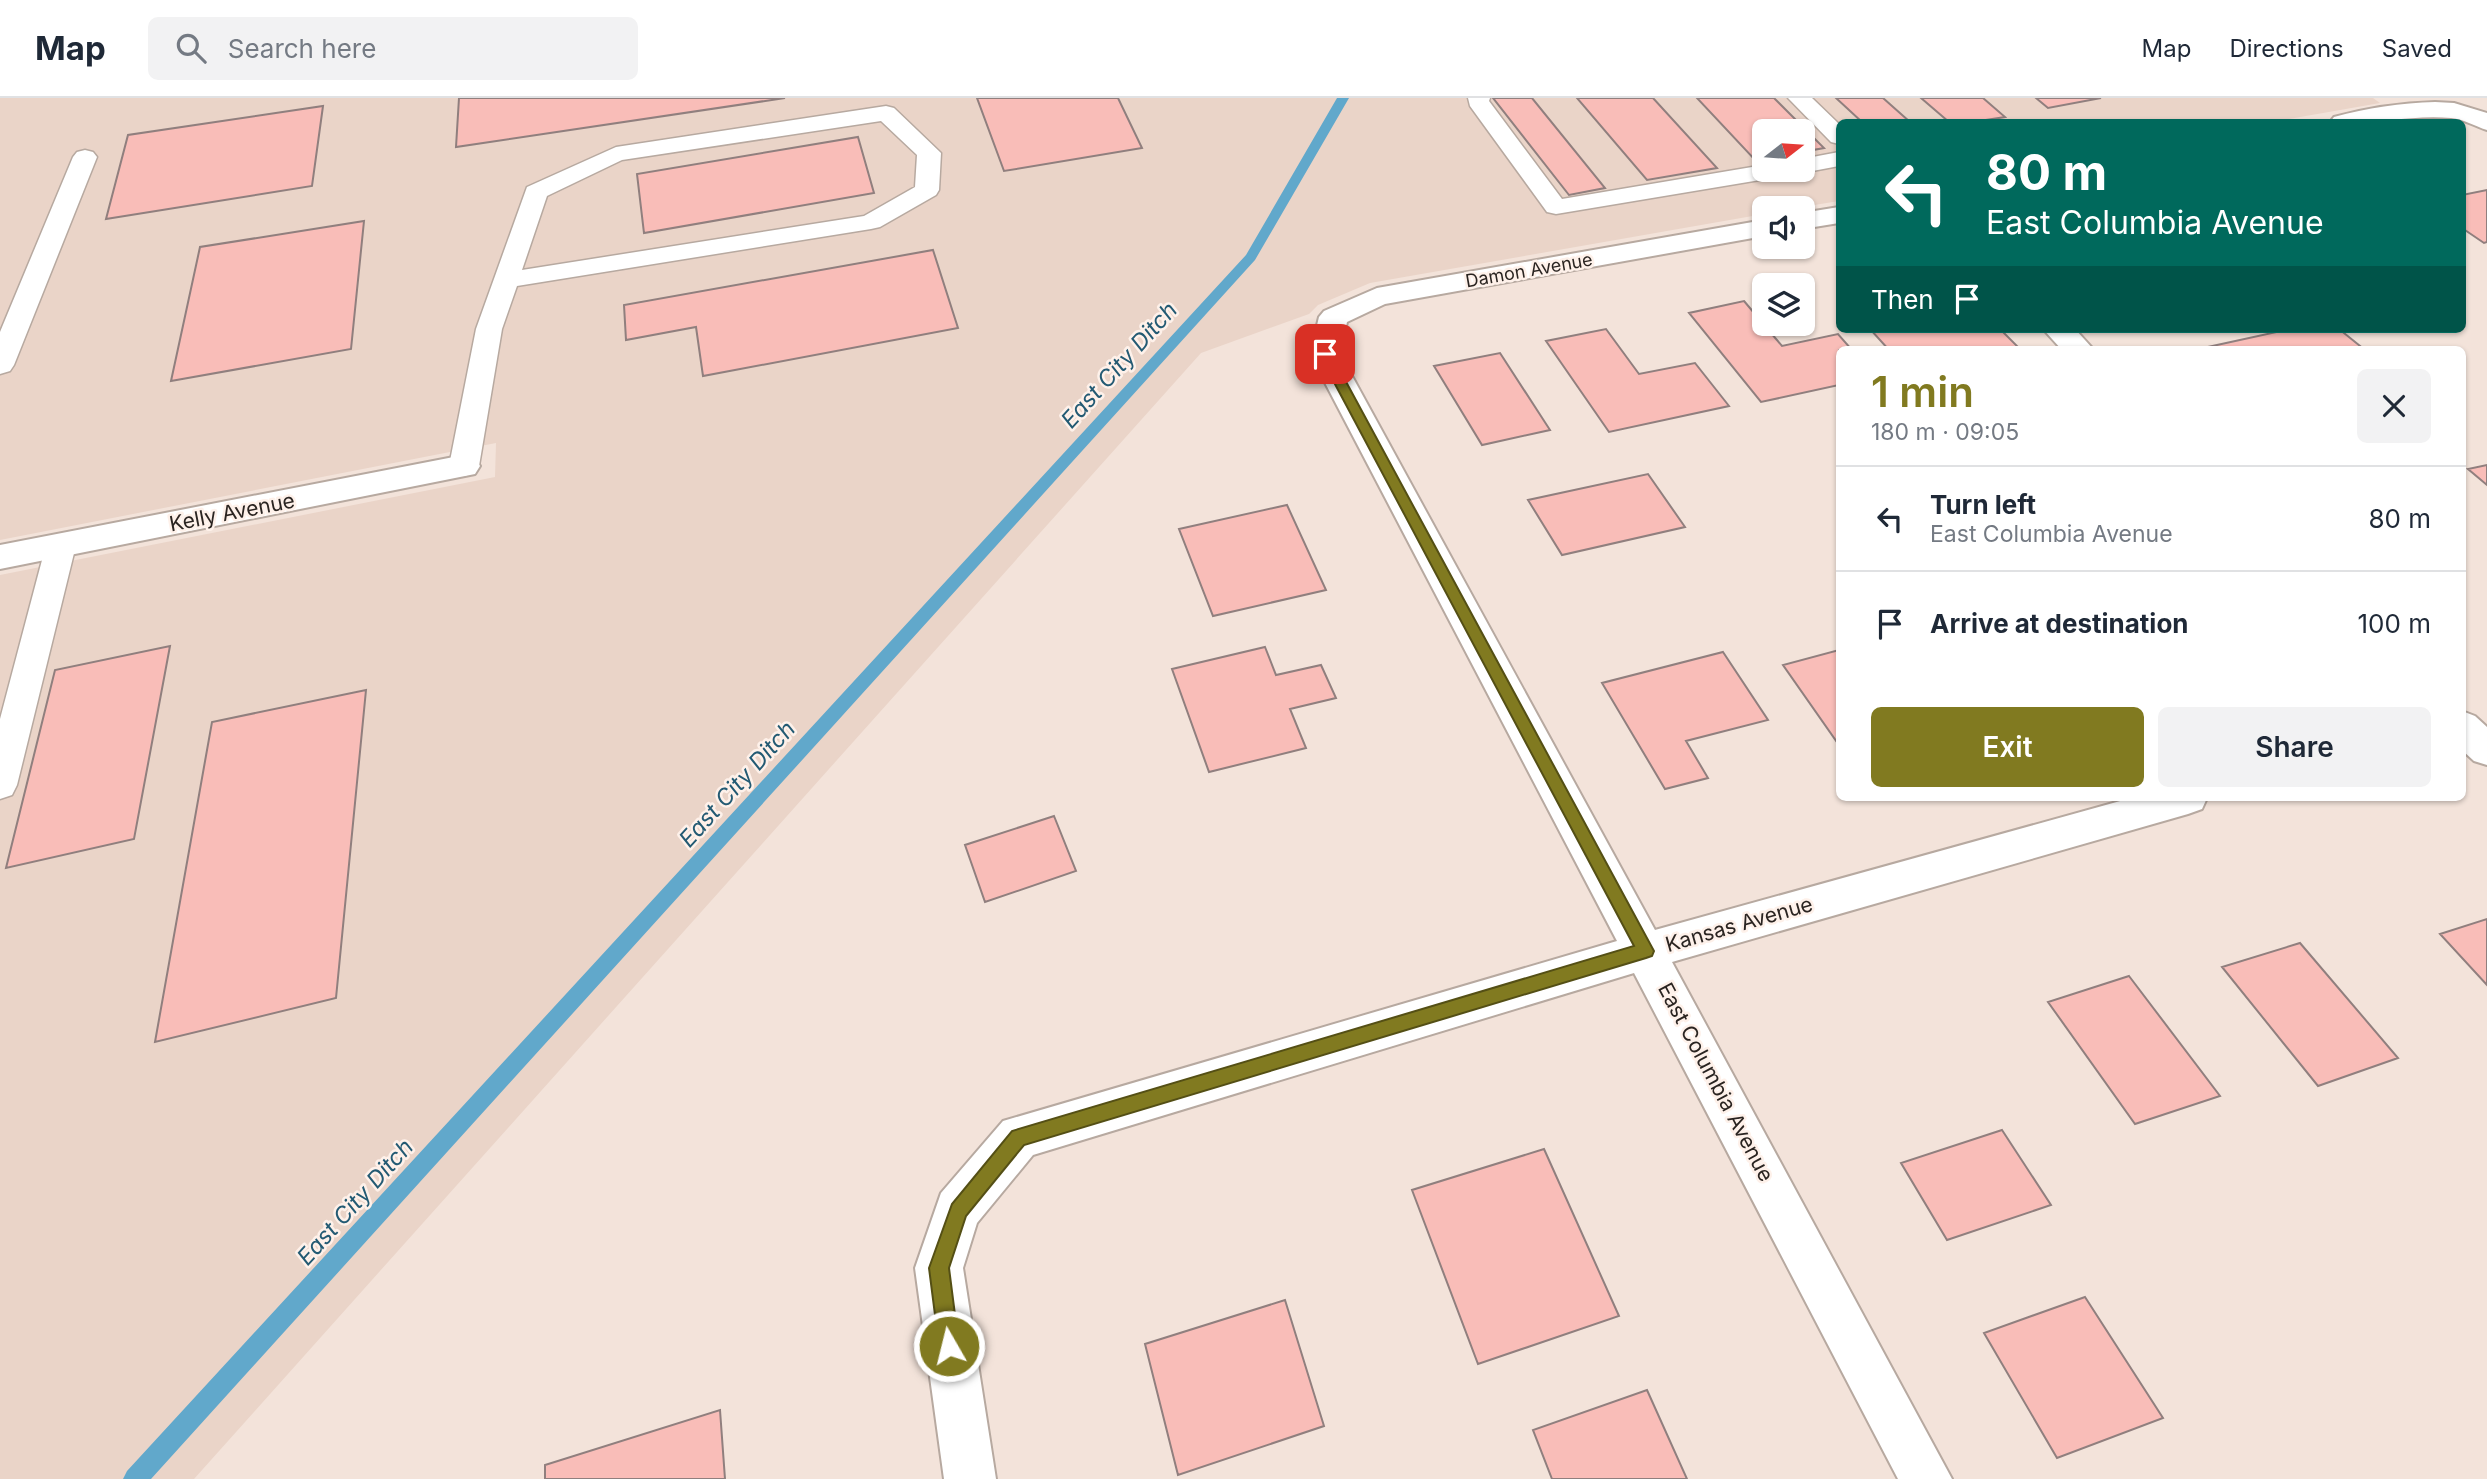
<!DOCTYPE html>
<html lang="en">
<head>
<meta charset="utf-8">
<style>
	body { margin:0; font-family:Inter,sans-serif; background:#f2f2f3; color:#1f2937; height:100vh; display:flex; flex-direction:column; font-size:26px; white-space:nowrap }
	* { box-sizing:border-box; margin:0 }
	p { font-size:23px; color:#747a83 }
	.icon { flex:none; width:38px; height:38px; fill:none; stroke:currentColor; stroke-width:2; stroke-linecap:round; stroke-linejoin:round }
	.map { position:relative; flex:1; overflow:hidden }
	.drawer { position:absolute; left:1836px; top:248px; width:630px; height:455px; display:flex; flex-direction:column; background:#fff; border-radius:10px; box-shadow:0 2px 5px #0004 }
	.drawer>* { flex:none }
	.banner { position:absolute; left:1836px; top:21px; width:630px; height:214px; border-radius:10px; box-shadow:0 2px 5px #0004; background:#00695c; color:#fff; overflow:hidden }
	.needle { width:46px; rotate:73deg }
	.fabs { position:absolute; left:1752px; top:21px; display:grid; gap:14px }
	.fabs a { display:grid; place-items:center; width:63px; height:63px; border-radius:10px; background:#fff; box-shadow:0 2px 5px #0004; font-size:35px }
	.pin { position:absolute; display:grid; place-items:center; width:60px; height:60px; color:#fff; margin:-30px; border-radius:14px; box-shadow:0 4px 10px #0006 }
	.me { position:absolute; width:77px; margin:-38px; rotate:352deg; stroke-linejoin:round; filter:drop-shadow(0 0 5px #0008) }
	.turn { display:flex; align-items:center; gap:24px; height:147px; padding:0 35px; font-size:32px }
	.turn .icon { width:91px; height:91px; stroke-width:2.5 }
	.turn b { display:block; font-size:49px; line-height:60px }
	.then { display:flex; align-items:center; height:66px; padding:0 35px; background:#0003; gap:14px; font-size:26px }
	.round { display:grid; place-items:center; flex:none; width:74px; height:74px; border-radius:10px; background:#f2f2f3 }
	.headline { display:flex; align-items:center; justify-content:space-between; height:119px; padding:0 35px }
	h1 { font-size:42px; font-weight:600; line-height:52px; color:#817a20 }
	.primary-button { display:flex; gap:14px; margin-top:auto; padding:14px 35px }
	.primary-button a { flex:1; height:80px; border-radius:10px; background:#817a20; color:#fff; font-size:28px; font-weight:600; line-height:80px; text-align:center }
	.primary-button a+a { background:#f2f2f3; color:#1f2937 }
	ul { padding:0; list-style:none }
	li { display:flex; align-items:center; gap:21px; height:105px; padding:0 35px; border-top:2px solid #e0e1e3 }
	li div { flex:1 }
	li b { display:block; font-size:26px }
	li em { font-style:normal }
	header { display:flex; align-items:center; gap:42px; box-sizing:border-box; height:98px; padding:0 35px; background:#fff; border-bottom:2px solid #e0e1e3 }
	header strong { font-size:33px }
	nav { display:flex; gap:38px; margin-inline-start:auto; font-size:24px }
	.search { width:490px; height:63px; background:#f2f2f3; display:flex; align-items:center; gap:18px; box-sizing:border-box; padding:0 24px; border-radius:10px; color:#747a83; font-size:26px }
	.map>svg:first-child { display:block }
</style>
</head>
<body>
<header>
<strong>Map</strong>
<div class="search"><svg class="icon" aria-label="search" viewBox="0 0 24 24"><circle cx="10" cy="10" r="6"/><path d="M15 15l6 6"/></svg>Search here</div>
<nav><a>Map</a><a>Directions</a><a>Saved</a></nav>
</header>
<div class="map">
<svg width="2487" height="1381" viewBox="0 0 2487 1381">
	<rect width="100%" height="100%" fill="#f3e3da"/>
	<path fill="#ead4c8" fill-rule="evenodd" d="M0,0H2373L2380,5L2271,24H1839V103L1796,110H1764V116L1370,185L1318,207L1309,216L1201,255L194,1381H0V477L495,379L496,345L0,442ZM1764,33H1802V72H1764Z"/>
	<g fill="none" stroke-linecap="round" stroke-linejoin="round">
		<path fill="#61a8cb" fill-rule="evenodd" d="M1337,0H1349L1255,162L151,1381H123L127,1373L1246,157Z"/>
	</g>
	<path fill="#f9bdb8" stroke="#907f7e" stroke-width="2" d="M459,0H785L456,49Z
		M977,0H1118L1142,50L1004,73Z
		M1493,0H1532L1605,90L1569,97Z
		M1577,0H1653L1717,70L1647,82Z
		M1697,0H1774L1824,50L1802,54V33H1764V61L1756,63Z
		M1836,0H1883L1910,24H1862Z
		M1921,0H1983L2005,19L1973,24H1949Z
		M2036,0H2101L2048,10Z
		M323,8L312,88L106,121L128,37Z
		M858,39L874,95L644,135L637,76Z
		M2487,92V144L2484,145L2462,130V97Z
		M364,123L351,251L171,283L200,149Z
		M933,152L958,230L703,278L696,229L626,242L624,207Z
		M1744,203L1782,248L1838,236L1852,252H1839V287L1761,304L1689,215Z
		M1606,231L1639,276L1695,265L1729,308L1609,334L1546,243Z
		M1870,231H2000L2019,250L2008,252H1889Z
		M2290,231H2339L2365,252H2194Z
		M1500,255L1550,332L1482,347L1434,268Z
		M2487,367V387L2468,371Z
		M1648,376L1685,429L1562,457L1528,402Z
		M1287,407L1326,492L1213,518L1179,431Z
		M170,548L134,741L6,770L55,572Z
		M1265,549L1276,577L1321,567L1336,600L1290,611L1306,650L1209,674L1172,571Z
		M1839,552V647L1783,567Z
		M1723,554L1768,622L1686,643L1708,680L1665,691L1602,585Z
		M366,592L336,900L155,944L212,624Z
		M1054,718L1076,773L985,804L965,747Z
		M2487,821V887L2440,836Z
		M2300,845L2398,960L2318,988L2222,869Z
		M2129,878L2220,998L2135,1026L2048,904Z
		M2002,1032L2051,1107L1947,1142L1901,1065Z
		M1544,1051L1619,1218L1478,1266L1412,1092Z
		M2085,1199L2163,1320L2057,1360L1984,1235Z
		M1285,1202L1324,1328L1178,1377L1145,1246Z
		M1647,1292L1687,1381H1552L1533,1332Z
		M720,1312L725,1381H545V1367Z"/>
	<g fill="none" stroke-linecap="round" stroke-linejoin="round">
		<g stroke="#b7a9a0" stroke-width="3">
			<path id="lane" d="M1468,0H1490L1489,3L1562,101L1764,67V72H1790L1786,77L1778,79L1556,116L1547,114L1470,8Z
				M1788,0H1812L1839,26V46L1831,44Z
				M886,8L894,10L941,55L939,92L936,97L880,129L871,131L517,188L502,231L479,368L474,375L464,378L454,375L449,368L476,231L527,89L616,49ZM881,23L917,57L915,89L864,118L522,172L547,98L622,62Z
				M85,52L93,54L97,59L14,267L10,273L0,276V234L73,59L77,54Z
				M1839,54V68L1802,75L1793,72H1802V61Z
				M61,436L72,439L76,447L17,687L12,697L0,701V621L46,447L50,439Z"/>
		</g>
		<g stroke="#b7a9a0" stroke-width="4">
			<path id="street" d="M2435,4L2454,5L2487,15V32C2474,28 2464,21 2451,20C2411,16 2370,28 2330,24L2334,19C2367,10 2401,5 2435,4Z
				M1839,109V125L1802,131V115Z
				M1764,122V138L1385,206L1347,224L1340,256L1655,832L2131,700H2207L2202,711L2188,716L1672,864L1952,1381H1898L1634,875L1033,1057L977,1125L963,1170L996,1381H944L915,1170L941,1095L1003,1023L1617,843L1310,256L1319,219L1324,213L1377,190Z
				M2043,231H2075L2094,252H2062Z
				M464,357L475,360L480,368L475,376L0,471V447Z
				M2462,613L2475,618L2487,629V667L2474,663L2462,652Z"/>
		</g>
		<use href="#lane" fill="#fff" fill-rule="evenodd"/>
		<use href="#street" fill="#fff" fill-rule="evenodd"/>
	</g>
	<path fill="#817a20" stroke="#544f15" stroke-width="2" d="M1325,252L1331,256L1654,853L1652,858L1646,860L1024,1047L966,1118L949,1170L959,1248L956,1256L949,1259L942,1256L939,1248L929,1170L952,1106L1012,1033L1634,848L1319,256Z"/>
	<g text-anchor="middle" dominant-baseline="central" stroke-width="5" stroke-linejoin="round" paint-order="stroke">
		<g font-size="18" fill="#2a2421" stroke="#fef1ea">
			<text transform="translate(1529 172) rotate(-10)">Damon Avenue</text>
		</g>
		<g font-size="21" fill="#2a2421" stroke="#fef1ea">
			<text transform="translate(232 414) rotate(-11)">Kelly Avenue</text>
			<text transform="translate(1739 826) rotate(-16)">Kansas Avenue</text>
			<text transform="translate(1716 984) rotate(62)">East Columbia Avenue</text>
		</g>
		<g font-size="23" font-style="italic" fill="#235a73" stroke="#fef1ea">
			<text transform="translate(1119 267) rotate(-48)">East City Ditch</text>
			<text transform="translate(737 686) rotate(-48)">East City Ditch</text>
			<text transform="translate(355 1104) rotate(-48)">East City Ditch</text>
		</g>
	</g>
</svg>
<div class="fabs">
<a><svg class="needle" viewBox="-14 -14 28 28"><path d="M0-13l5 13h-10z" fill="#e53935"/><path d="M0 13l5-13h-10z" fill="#747a83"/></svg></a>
<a><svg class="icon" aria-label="sound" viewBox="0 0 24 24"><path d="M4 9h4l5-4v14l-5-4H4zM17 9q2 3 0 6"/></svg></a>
<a><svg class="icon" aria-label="layers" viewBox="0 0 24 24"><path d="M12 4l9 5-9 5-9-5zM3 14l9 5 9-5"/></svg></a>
</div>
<div class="pin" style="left:1325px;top:256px;background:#d93025"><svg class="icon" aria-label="arrive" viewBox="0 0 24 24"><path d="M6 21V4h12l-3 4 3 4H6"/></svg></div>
<svg class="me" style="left:949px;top:1248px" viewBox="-20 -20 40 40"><circle r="17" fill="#817a20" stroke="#fff" stroke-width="3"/><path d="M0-11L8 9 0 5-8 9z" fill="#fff"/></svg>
<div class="banner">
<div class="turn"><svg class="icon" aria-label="left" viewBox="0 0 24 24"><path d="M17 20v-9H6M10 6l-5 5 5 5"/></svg><div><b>80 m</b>East Columbia Avenue</div></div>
<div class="then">Then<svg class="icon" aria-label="arrive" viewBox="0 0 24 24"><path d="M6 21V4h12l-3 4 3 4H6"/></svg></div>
</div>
<section class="drawer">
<div class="headline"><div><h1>1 min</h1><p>180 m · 09:05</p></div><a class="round"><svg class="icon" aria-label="close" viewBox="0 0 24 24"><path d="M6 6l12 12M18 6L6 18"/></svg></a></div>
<ul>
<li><svg class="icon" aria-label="left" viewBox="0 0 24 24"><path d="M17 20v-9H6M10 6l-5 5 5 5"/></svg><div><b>Turn left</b><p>East Columbia Avenue</p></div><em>80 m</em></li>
<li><svg class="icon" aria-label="arrive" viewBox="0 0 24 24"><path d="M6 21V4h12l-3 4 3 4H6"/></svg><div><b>Arrive at destination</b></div><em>100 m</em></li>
</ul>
<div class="primary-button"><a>Exit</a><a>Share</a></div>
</section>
</div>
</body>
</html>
